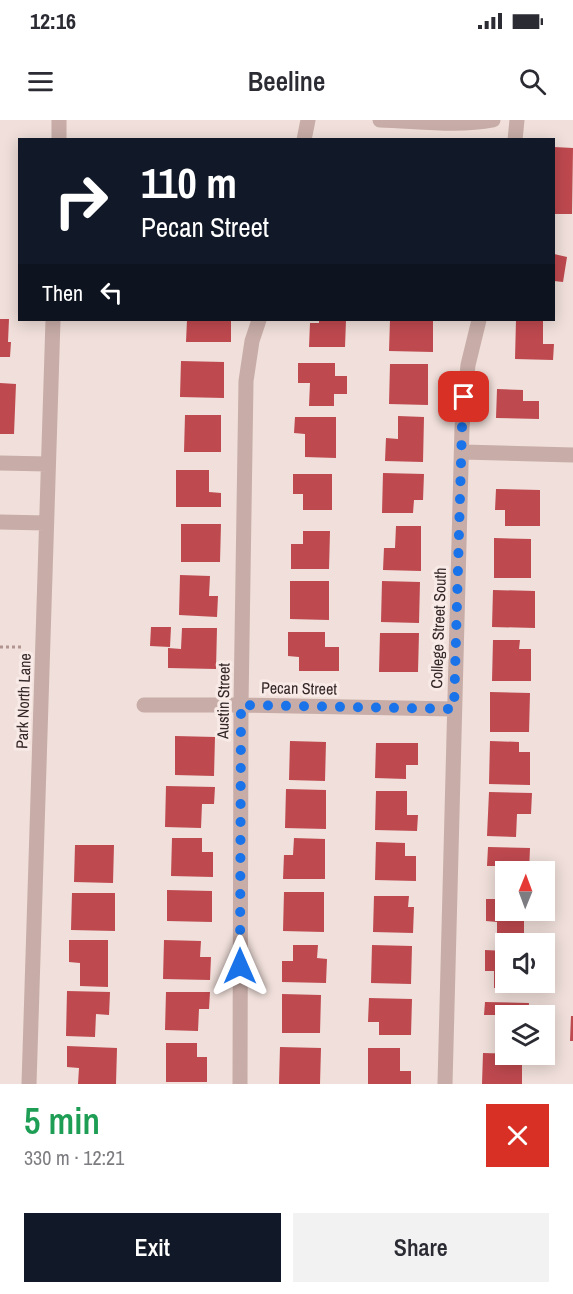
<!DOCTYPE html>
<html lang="en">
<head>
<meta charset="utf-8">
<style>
	body { margin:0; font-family:"Archivo Narrow",sans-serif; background:#f2f2f3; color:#2b2b33; height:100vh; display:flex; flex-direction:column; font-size:22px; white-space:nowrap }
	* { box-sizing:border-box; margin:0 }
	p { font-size:20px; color:#7c7c81 }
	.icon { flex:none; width:33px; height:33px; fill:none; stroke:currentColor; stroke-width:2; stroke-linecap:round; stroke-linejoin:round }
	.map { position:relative; height:964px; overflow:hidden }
	.sheet { display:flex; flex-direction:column; background:#fff; flex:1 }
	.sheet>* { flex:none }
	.hud { position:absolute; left:18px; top:18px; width:537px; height:183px; border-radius:0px; box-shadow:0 3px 15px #0003; background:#111827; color:#fff; overflow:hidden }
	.needle { width:39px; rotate:1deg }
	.buttons { position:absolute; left:495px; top:741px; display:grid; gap:12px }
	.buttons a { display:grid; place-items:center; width:60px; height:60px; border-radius:0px; background:#fff; box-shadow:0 3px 15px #0003; font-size:30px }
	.pin { position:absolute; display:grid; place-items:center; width:51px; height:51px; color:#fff; margin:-26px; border-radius:12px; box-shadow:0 3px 9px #0006 }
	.me { position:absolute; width:66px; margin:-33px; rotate:0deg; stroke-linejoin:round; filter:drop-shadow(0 0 4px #0008) }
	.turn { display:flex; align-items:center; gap:21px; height:126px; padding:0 24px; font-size:27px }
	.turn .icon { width:78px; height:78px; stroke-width:2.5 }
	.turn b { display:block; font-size:42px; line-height:51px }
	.then { display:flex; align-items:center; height:57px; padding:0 24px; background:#0003; gap:12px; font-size:22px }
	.round { display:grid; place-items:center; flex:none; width:63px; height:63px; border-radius:0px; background:#f2f2f3 }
	.summary { display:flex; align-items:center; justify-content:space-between; height:102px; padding:0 24px }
	h1 { font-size:36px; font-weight:600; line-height:45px; color:#1e9e55 }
	.action { display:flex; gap:12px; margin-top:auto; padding:12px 24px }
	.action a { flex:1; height:69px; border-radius:0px; background:#111827; color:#fff; font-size:24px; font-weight:600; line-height:69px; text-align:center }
	.action a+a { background:#f2f2f3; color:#2b2b33 }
	.status { display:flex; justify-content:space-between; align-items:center; height:42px; padding:0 30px; background:#fff; direction:ltr }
	.status svg { height:16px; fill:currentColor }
	header { display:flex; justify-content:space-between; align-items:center; height:78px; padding:0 24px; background:#fff; font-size:27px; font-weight:600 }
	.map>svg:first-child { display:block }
</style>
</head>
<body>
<div class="status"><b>12:16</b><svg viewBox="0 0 49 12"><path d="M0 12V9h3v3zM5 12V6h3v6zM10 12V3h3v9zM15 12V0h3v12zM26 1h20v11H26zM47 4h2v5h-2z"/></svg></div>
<header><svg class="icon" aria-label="menu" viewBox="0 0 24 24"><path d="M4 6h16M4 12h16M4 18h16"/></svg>Beeline<svg class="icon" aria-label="search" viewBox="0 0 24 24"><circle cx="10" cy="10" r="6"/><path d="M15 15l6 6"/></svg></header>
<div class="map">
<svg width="573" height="964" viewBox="0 0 573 964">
	<rect width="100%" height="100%" fill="#f0dfda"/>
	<path fill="#be494f" d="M554,27L573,28L572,94H554Z
		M554,134L567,137L563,162L554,161Z
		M0,199H9L8,222H11L10,237H0Z
		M187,200H231V222H186Z
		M319,200H346L345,227H309L310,203H319Z
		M390,200H433V232L389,231Z
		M516,200H543V224H554L553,240L515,239Z
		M181,241L224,242V278L180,277Z
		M298,243H335V256H347V274H334V286H309L310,263H298Z
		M390,244H428V285L389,284Z
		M0,263L16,264L14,314H0Z
		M497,269L523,270V281H539V299L496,298Z
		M185,295H221V332H184Z
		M398,296L424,297L423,342L385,341L386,318L398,319Z
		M295,297H336V338L305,337V314L294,313Z
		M176,350H209V372L221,373V387H176Z
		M383,353L424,354L423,380H414L413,393H382Z
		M293,354H332V390H303V374H293Z
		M496,369L540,370V406H505V390H495Z
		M181,404H221L220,442H181Z
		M396,406H421V451L383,450L384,428H395Z
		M303,411H330L329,449H291V424H303Z
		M494,418L531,419V458H494Z
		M180,455L210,456L209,476H218L217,497L179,495Z
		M290,461H329V500L290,499Z
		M382,461L420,462L419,503L381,502Z
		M493,470L535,471V508L492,507Z
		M151,507H171L170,527L150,526Z
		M182,508H217L216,549L168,548V528L181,529Z
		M288,512H325V527H339V551H299V537L288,536Z
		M380,513H419L418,552H379Z
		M493,520H520L519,529H531V561H492Z
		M490,572L530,573L529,612H490Z
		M175,616L215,617L214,656L175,655Z
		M290,621L326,622L325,661L289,660Z
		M490,621L519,622V632H530V665L489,664Z
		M376,623H418V645H406V659L375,658Z
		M166,666L215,667L214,684H202L201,708L165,707Z
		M286,669L326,670V709L285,708Z
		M376,671H407V695H418L417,711L375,710Z
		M489,672L532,673L531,694H517L516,717L487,716Z
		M172,718H202V732H213V757L171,756Z
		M294,718L325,719V759H283L284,735H293Z
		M376,722L405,723V736H416V761L375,760Z
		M75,725H114L113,763L74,762Z
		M488,727L530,728L529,752H506V764H498L499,746H487Z
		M167,770L212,771V802L167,801Z
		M284,772H324V812L283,811Z
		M72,773H115V811L71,810Z
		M374,776H409L408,787H414L413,813L373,812Z
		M486,779H506V790H524V816H497V802L486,801Z
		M69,820H108V867L80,866V843L69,842Z
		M164,820L201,821L200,837H211L210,860L163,859Z
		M293,825H318L317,838L327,839L326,863L282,862V841H293Z
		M372,825L412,826L411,864L371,863Z
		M485,830L506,831V862H522V868H494V851H485Z
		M67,871L110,872L109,895L96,894L95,917L66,916Z
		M166,872H210L209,889H199L198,911L165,910Z
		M282,874L321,875L320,913H282Z
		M369,878L412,879L411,915H379V902H368Z
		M485,882L529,883L528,896H506V919H495L496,895H484Z
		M571,896H573V921H570Z
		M166,923H197V937H207V962H166Z
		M67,926L117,928L116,964H78L79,948L67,947Z
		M280,927L321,928L320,964H279Z
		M368,928H400V951H411V964H368Z
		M483,933L522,934V964H482Z"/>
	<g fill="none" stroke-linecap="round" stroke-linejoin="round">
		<path stroke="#b29591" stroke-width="3" stroke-dasharray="3 3" stroke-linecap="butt" d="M0,527H24"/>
		<path stroke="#c7aca7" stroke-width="15" d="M380,0C417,1 457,7 493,0
			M59,20V0
			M304,20L308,0
			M515,20L517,0
			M462,332L573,335
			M0,343L48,344
			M0,402L46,403
			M144,585H241L454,589
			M29,964L53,200
			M240,964L241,585L246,261L252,221L259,200
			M445,964L462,307L468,245L479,200"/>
	</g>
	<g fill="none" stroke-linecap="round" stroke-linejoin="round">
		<path stroke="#1a73e8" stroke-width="10" stroke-dasharray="0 18" d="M240,846L241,585L454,589L462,307L464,277"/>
	</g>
	<g text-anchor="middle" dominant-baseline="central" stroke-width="6" stroke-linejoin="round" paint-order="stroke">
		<g font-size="16" fill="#332727" stroke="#f8eae6">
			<text transform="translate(438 508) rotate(-88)">College Street South</text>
			<text transform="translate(299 568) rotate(1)">Pecan Street</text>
			<text transform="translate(23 581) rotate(-88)">Park North Lane</text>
			<text transform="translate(223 581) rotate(-89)">Austin Street</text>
		</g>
	</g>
</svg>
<div class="buttons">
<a><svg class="needle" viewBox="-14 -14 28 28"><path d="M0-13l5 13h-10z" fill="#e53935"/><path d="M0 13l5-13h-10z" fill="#7c7c81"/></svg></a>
<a><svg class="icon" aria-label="sound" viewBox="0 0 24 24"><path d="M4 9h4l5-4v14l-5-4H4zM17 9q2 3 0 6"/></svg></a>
<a><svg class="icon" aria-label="layers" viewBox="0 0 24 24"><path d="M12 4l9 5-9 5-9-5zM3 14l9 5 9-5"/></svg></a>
</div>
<div class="pin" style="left:464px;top:277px;background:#d93025"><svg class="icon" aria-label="arrive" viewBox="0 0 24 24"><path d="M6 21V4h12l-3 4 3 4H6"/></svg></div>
<svg class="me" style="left:240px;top:846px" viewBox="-20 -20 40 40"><path d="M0-17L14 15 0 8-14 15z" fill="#1a73e8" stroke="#fff" stroke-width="4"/></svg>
<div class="hud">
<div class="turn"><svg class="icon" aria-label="right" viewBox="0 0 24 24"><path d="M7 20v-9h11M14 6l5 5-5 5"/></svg><div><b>110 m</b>Pecan Street</div></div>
<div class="then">Then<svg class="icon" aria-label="left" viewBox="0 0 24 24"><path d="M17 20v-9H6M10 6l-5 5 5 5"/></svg></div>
</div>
</div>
<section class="sheet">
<div class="summary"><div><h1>5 min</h1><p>330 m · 12:21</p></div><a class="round" style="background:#d93025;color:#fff"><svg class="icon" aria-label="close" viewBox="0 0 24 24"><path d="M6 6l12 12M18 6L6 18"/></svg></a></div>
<div class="action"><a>Exit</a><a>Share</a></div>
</section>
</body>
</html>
